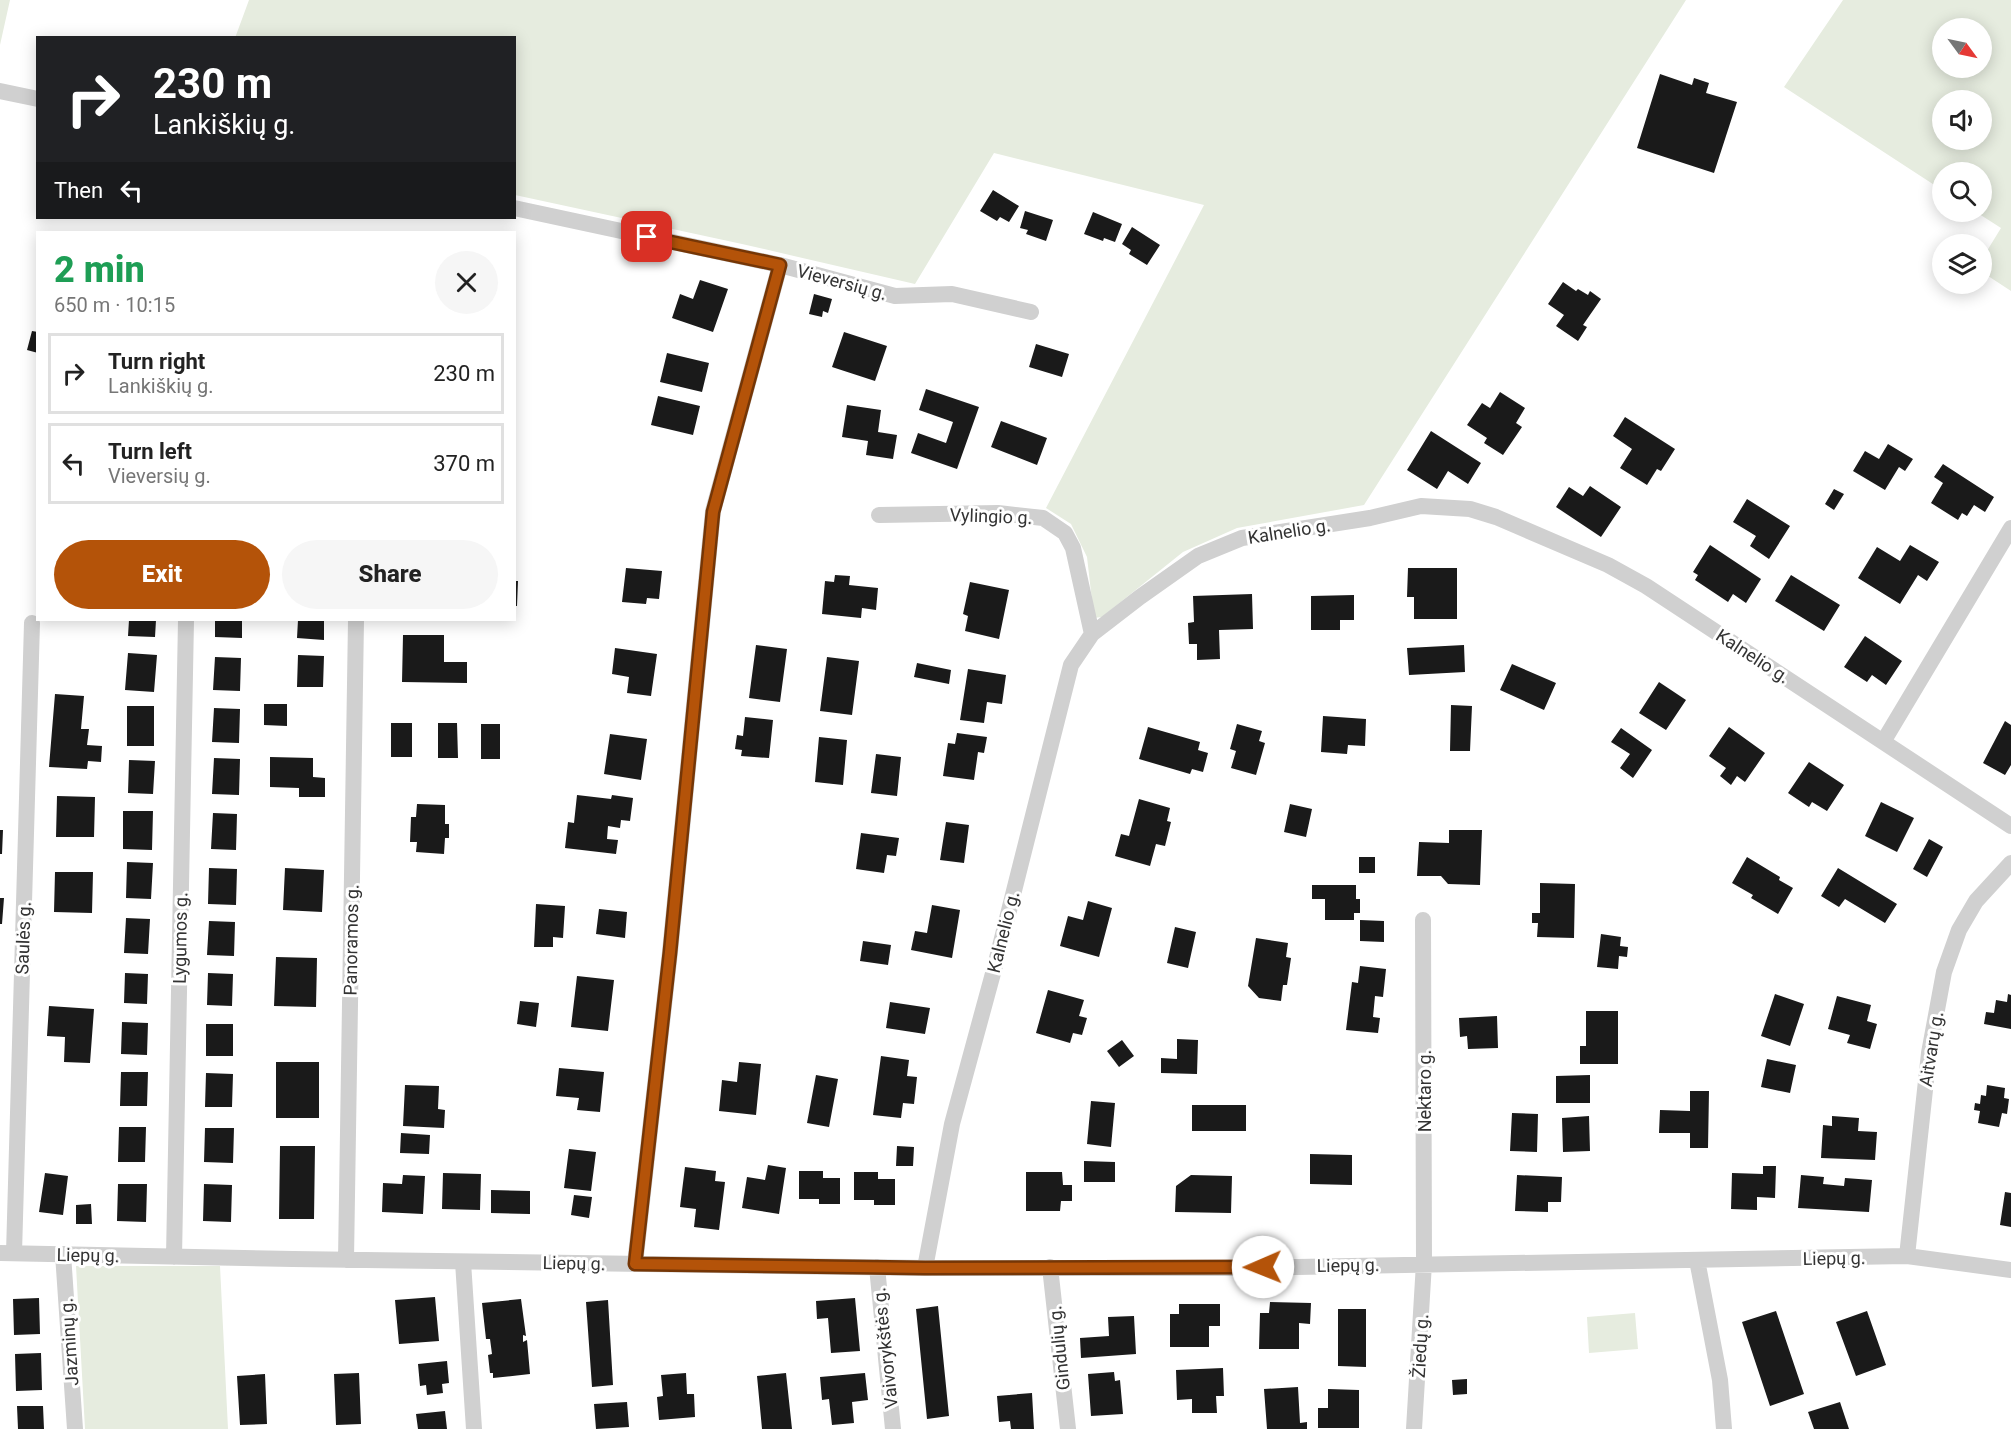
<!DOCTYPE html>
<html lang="en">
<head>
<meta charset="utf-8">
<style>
	body { margin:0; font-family:Roboto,sans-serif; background:#f6f6f6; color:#222; height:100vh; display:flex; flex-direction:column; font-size:22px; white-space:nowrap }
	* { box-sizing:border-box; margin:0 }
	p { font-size:20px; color:#767676 }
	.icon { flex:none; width:33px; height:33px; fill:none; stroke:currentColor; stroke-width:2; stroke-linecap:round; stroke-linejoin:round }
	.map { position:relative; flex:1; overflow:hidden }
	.side { position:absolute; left:36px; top:231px; width:480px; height:390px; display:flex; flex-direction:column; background:#fff; border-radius:0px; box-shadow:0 3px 15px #0003 }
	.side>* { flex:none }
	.top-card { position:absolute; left:36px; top:36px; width:480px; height:183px; border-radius:0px; box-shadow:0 3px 15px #0003; background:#202124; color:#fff; overflow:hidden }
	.needle { width:39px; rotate:123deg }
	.controls { position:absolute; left:1932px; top:18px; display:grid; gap:12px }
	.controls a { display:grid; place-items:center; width:60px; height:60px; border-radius:50%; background:#fff; box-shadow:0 3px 15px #0003; font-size:30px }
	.pin { position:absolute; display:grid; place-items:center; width:51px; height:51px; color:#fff; margin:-26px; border-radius:12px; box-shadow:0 3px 9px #0006 }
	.me { position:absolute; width:66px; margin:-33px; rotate:269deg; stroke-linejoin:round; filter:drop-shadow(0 0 4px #0008) }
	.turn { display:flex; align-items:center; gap:21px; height:126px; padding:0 18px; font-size:27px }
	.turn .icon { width:78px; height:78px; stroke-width:2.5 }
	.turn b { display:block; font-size:42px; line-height:51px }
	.then { display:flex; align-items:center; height:57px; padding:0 18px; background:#0003; gap:12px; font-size:22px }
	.round { display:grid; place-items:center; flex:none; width:63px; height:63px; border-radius:32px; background:#f6f6f6 }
	.headline { display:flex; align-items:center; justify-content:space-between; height:102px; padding:0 18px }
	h1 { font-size:36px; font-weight:800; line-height:45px; color:#1e9e55 }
	.button { display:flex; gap:12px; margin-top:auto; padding:12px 18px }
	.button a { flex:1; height:69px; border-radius:36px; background:#b45309; color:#fff; font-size:24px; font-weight:800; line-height:69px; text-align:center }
	.button a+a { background:#f6f6f6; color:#222 }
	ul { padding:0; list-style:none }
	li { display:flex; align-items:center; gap:18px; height:81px; margin:0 12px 9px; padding:0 6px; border:3px solid #e0e0e0; border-radius:0px }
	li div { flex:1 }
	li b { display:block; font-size:22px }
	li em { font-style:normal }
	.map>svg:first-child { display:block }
</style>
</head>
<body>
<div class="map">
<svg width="2011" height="1429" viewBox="0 0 2011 1429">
	<rect width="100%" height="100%" fill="#fff"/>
	<path fill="#e6ecdf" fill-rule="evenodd" d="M0,0H10L0,45Z
		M249,0H1686L1364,505L1237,528L1183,552L1102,617L1094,618L1087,557L1071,524L1046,508L1204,205L994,153L915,284L742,244L515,195L514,38H235Z
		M1843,0H2011V291L1982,272V259L2001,228L1976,212H1982V172H1942V190L1784,87ZM1942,28H1982V68H1942ZM1942,100H1982V140H1942Z
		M76,1266H220L228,1429H85Z
		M1635,1313L1638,1349L1589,1353L1587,1317Z"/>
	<path fill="#1a1a1a" d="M1660,74L1692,85L1694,78L1709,83L1706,93L1737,102L1714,173L1637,148Z
		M993,190L1019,206L1009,222L1000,217L997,221L980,211Z
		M1025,211L1053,220L1046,241L1026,234L1028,230L1020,228Z
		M1093,212L1122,224L1115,242L1104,238L1103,241L1084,234Z
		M1132,227L1160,245L1147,265L1129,254L1131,250L1122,244Z
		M700,280L728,289L713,332L672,318L680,294L693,299Z
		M1563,282L1576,291L1578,289L1588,295L1590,291L1601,299L1583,325L1587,327L1578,341L1556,326L1564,315L1548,304Z
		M814,294L832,299L828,313L823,311L822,317L809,314Z
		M32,331L38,332V353L27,350Z
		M844,332L887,346L875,381L832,367Z
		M1036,344L1069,354L1062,377L1029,367Z
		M667,353L709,363L702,392L660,382Z
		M926,389L979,407L957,469L911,453L918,433L946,443L953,422L919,410Z
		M1500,392L1525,408L1516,423L1522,427L1503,455L1484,443L1487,438L1467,425L1482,403L1490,408Z
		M658,396L700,406L693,435L651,425Z
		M847,405L881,410L878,432L897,435L893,459L866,455L868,441L842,437Z
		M1625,417L1675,449L1661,471L1657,469L1647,485L1620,468L1632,449L1613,436Z
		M1001,421L1047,438L1037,465L991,447Z
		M1431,431L1481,463L1468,484L1448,471L1437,489L1407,470Z
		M1888,444L1913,459L1905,471L1899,467L1885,490L1853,471L1865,451L1879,459Z
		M1943,464L1994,497L1985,512L1974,505L1967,516L1962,513L1958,520L1931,503L1943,483L1934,477Z
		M1590,486L1621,507L1601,537L1556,507L1569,487L1583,496Z
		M1834,489L1844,494L1834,510L1825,504Z
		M1747,499L1790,526L1769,559L1750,546L1756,536L1733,522Z
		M1710,545L1761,579L1746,603L1733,594L1728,602L1695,580L1698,575L1693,572Z
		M1910,545L1939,562L1927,581L1918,575L1900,604L1858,578L1877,547L1900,561Z
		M626,568L662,571L659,599L647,598L646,604L622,602Z
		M1408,568H1457V619H1414V597H1407Z
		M835,575L850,576L849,585L878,588L876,610L862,608L861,618L822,614L825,581L834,582Z
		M1791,575L1840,605L1824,631L1775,601Z
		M514,581H518L517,606H514Z
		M970,582L1009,590L999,639L965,631L968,616L963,614Z
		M1252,594L1253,629L1219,630L1220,659L1197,660V644H1189L1188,623L1194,622L1193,596Z
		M1354,595V620H1340V630H1311V596Z
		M129,620H156L155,637L128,636Z
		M215,620H242V638L215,637Z
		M298,620H324V640L297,638Z
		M403,635H444V662H467V683L402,682Z
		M1865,636L1902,661L1886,685L1872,675L1867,682L1844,667Z
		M756,645L787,649L780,702L749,698Z
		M1464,645L1465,672L1409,675L1407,648Z
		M615,648L657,654L651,696L627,693L629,677L612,674Z
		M128,653L157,655L154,692L125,690Z
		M298,655L324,656L323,687H297Z
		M215,657L241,658L240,691L213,690Z
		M827,657L859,661L852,715L820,711Z
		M917,663L951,670L949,684L914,677Z
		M1512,664L1556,683L1544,710L1500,690Z
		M968,669L1006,675L1002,704L987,702L984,723L960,720Z
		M1659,682L1686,700L1666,730L1639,713Z
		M55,694L84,696L81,729H89L87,745L102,746L101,762L88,761L87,769L49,767Z
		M264,704H287V726L264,725Z
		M1451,705L1472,706L1470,751H1450Z
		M127,706H154V746H127Z
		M214,708L240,709L239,743L212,742Z
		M1323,716L1366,719L1365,746L1348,745L1347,754L1321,752Z
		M745,717L773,720L769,758L741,756L742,750L735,749L737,735L743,736Z
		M2005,721L2011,725V765L2005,775L1983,763Z
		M391,723H412V757H391Z
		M438,723H457L458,758H438Z
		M481,724H500V759H481Z
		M1237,724L1262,731L1259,741L1265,743L1256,775L1231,768L1236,751L1230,749Z
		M1148,727L1200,742L1198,750L1208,753L1203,772L1192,769L1190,774L1139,759Z
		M1729,727L1765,753L1745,782L1737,776L1731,785L1720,776L1726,768L1709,756Z
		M1621,728L1652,750L1633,778L1620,768L1630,754L1611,742Z
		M957,733L987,737L984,753L978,752L974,780L943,776L948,743L955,744Z
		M610,734L647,739L641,780L604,774Z
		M819,737L847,740L843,785L815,782Z
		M876,754L901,757L897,796L871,793Z
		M270,757L313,758V777L325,778V797H299V788L270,787Z
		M214,758L240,759L239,795L212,794Z
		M129,760L155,761L153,794L128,793Z
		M1809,762L1844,785L1827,811L1812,802L1809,807L1788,793Z
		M577,795L611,799L612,795L633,798L630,821L621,820L620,828L608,826L607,839L618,840L616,854L565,848L568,822L574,823Z
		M57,796L95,797L94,837H56Z
		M1139,799L1170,808L1167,821L1171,822L1165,846L1156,844L1150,866L1115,856L1121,834L1129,836Z
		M1881,802L1914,818L1897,852L1865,836Z
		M417,804L445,805V824H449V838H445L444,854L416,852L417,842H410L411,817H416Z
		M1290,804L1312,809L1306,837L1284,832Z
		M123,811H153L152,850L123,849Z
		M213,813L237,814L236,850L211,849Z
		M946,822L969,825L964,863L940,860Z
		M0,830H3L2,854H0Z
		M1449,830H1482L1480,885L1448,884L1441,876H1417L1419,842L1449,843Z
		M861,833L899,838L896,856L887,855L884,873L856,869Z
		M1929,839L1943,847L1927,877L1913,869Z
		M1359,857H1375V873H1359Z
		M1747,857L1780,877L1779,880L1793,888L1778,914L1751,898L1753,895L1732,883Z
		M127,862L153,863L151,899L126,898Z
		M209,868L237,869L236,905L208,904Z
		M285,868L324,870L322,912L283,910Z
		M1838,868L1897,904L1885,923L1845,899L1839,907L1821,896Z
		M55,872H93L92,913L54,912Z
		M1540,883L1575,884L1574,938L1537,937L1538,923H1532V913H1540Z
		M1312,885H1356V899H1360V913H1354V920H1325V899H1312Z
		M0,898H4L2,924H0Z
		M1088,901L1112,908L1099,957L1060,946L1068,916L1083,920Z
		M536,904L565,906L563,938L553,937V947H534Z
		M932,905L960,910L952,958L911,950L915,931L927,933Z
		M599,909L627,912L625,938L596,934Z
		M126,918L150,919L148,954L124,953Z
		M1360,920L1384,921V942L1360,941Z
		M209,921L235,922L234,956L207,955Z
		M1175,927L1196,932L1188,968L1167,963Z
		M1601,934L1621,937L1620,946L1628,947L1627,957L1619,956L1618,969L1597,967Z
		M1256,938L1288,943L1286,957L1291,958L1287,985H1283L1281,1001L1259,998L1248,986Z
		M863,941L891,945L888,965L860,961Z
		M276,957L317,958L316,1007L274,1006Z
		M1360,966L1386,969L1383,997L1375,996L1373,1017L1380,1018L1378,1033L1346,1030L1352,982L1358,983Z
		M125,973L148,974L147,1004L124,1003Z
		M208,973L233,974L232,1006L207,1005Z
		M577,976L614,980L608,1031L571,1027Z
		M1048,990L1084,1000L1079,1016L1087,1018L1082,1035L1073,1033L1070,1043L1036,1033Z
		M1775,994L1804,1004L1790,1046L1761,1036Z
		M2008,994L2011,995V1029L1984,1024L1986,1012L1994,1013L1996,1000L2007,1002Z
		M1837,996L1871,1005L1867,1021L1877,1024L1870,1049L1847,1043L1850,1035L1828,1029Z
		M520,1001L539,1003L536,1027L517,1024Z
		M890,1002L930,1008L925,1034L886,1028Z
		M49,1006L94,1009L90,1063L64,1062L65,1037L47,1036Z
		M1586,1011H1618V1064H1580V1046H1586Z
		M1497,1016L1498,1048L1468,1049L1467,1036L1460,1037L1459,1018Z
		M122,1022L148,1023L147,1055L121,1054Z
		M206,1024H233V1056H206Z
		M1177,1039L1198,1040L1197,1074L1161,1073V1058L1177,1059Z
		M1122,1040L1134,1056L1119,1067L1107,1051Z
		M881,1056L909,1060L907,1076L917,1077L914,1104L903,1103L901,1118L873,1115Z
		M1767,1059L1796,1065L1790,1093L1761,1087Z
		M276,1062H319V1118H276Z
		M739,1062L761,1064L756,1115L719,1111L722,1080L737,1082Z
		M559,1068L604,1072L600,1112L577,1110L579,1098L556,1096Z
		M121,1072H148L147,1106H120Z
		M206,1073L233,1074L232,1107H205Z
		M816,1075L838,1079L829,1127L807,1123Z
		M1590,1075V1103H1556V1076Z
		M405,1085L439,1086L438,1109L445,1110L444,1128L403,1126Z
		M1987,1085L2005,1088L2004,1098L2009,1099L2007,1114L2002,1113L1999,1127L1978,1123L1980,1111L1974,1110L1975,1103L1980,1104L1981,1095L1986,1096Z
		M1690,1091H1709L1708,1148H1690V1133H1659L1660,1110L1690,1111Z
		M1091,1101L1115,1103L1111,1147L1087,1144Z
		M1192,1105H1246V1131H1192Z
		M1512,1113L1538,1114L1537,1152L1510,1151Z
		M1589,1116L1590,1151L1563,1152L1562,1118Z
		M1832,1116L1859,1118L1858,1131L1877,1132L1875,1160L1821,1158L1823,1125L1832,1126Z
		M119,1127H146L145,1162H118Z
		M205,1128H234L233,1163L204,1162Z
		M401,1133L430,1135L429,1154L400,1153Z
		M280,1146H315L314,1219H279Z
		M897,1146L914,1147L913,1166H896Z
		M569,1149L596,1152L591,1191L564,1188Z
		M1310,1154L1352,1155V1185L1310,1184Z
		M1084,1161L1115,1162V1182H1084Z
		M768,1165L786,1168L779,1214L742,1208L747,1177L765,1180Z
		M1763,1166H1776L1775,1198L1757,1197V1210L1731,1209L1732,1173L1763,1174Z
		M685,1167L716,1171L715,1181L725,1182L719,1230L694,1227L696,1209L680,1207Z
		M799,1171H823V1178H840V1204H819V1199H799Z
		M854,1172H878V1179H895V1205H874V1200H854Z
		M1026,1172H1062L1063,1185H1072V1201H1061L1060,1211H1026Z
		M45,1173L68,1176L63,1215L39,1212Z
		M443,1173L481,1174L480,1210L442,1209Z
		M403,1175L425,1176L423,1214L382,1212L383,1183L402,1184Z
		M1191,1175L1232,1176L1231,1213L1175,1212L1176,1186Z
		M1517,1175L1562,1177L1561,1202H1548V1212L1515,1211Z
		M1801,1175L1824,1177L1823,1184L1844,1186L1845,1178L1872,1180L1869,1212L1798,1208Z
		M118,1184H147L146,1222L117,1221Z
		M204,1184L232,1185L231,1222L203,1221Z
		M491,1190L530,1191V1214L491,1213Z
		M2005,1192L2011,1193V1227L2000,1225Z
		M574,1195L592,1197L589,1218L571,1215Z
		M91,1204L92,1224H76V1205Z
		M435,1297L439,1341L399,1344L395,1300Z
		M39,1298L40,1334L14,1335L13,1299Z
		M855,1298L860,1351L831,1353L828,1318L817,1319L816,1301Z
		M521,1299L526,1336L523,1335V1342L527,1340L530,1374L493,1378V1373H490L488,1355L492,1354L490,1339H486L482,1303Z
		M608,1300L613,1385L592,1387L586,1302Z
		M1270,1302L1311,1303L1310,1324L1299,1323V1349H1259L1260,1313H1269Z
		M1179,1304H1220V1326H1209V1347H1170V1314H1179Z
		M938,1306L949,1416L927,1419L916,1309Z
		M1338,1309H1366V1367L1338,1366Z
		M1776,1311L1804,1394L1770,1406L1742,1322Z
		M1867,1311L1886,1365L1856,1376L1836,1322Z
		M1134,1316L1136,1354L1081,1358L1080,1338L1109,1336L1108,1317Z
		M41,1353L42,1390L16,1391L15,1354Z
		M447,1361L449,1383L442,1384L443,1393L427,1395L426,1385L420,1386L418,1364Z
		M1223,1368L1224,1396H1216L1217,1413H1192V1399L1177,1400L1176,1370Z
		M1114,1372L1115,1381L1120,1380L1123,1414L1091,1416L1088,1374Z
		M359,1373L361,1424L336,1425L334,1374Z
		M686,1373L687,1394H694L695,1417L659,1420L657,1397L663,1396L661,1375Z
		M786,1373L792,1429H762L757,1376Z
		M865,1373L868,1400L852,1402L854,1423L832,1425L829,1399L822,1400L820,1377Z
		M265,1374L267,1424L240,1425L237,1376Z
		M1467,1379V1394L1453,1395L1452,1380Z
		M1298,1387L1300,1423L1307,1422V1429H1267L1264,1389Z
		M1328,1389L1359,1390V1428H1318V1408H1328Z
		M1032,1393L1034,1429H1011L1010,1421L999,1422L997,1396Z
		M627,1402L629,1427L596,1429L594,1404Z
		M1840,1402L1849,1429H1814L1808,1412Z
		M17,1406H43L44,1429H18Z
		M445,1411L447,1429H418L416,1414Z"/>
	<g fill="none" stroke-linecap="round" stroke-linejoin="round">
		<path stroke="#d0d0d0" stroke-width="16" d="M0,91L38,99
			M514,208L780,265L895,296L952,294L1031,312
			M879,515L998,513L1043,518L1065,533L1073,548L1092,634
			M1883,742L2011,528
			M0,1253L293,1259L925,1268H1241L1907,1256L2011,1270
			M14,1253L32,623
			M63,1254L75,1429
			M1907,1256L1929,1053L1944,972L1959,930L1976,901L2011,863
			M174,1257L186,620
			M346,1260L356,620
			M1697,1260L1720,1380L1724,1429
			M463,1262L474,1429
			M635,1264L670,952L713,511L780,265
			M877,1267L893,1429
			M1050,1267L1068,1429
			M925,1268L952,1124L995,966L1071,665L1092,634L1140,597L1198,556L1242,538L1370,518L1421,506L1470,509L1496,517L1608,565L1646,586L2011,826
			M1414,1429L1424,1263L1423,920"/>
	</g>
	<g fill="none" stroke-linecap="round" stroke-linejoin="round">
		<g stroke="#753606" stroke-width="15">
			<path id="route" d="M647,237L780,265L713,512L670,952L635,1264L925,1268L1263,1267"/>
		</g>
		<use href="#route" stroke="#b45309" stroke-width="10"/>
	</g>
	<g text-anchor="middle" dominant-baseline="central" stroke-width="6" stroke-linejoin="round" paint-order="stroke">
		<g font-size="18" fill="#333" stroke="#fff">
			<text transform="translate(842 282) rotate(15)">Vieversių g.</text>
			<text transform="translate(991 516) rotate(2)">Vylingio g.</text>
			<text transform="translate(1289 531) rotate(-9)">Kalnelio g.</text>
			<text transform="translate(1753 656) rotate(33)">Kalnelio g.</text>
			<text transform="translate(1003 932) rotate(-76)">Kalnelio g.</text>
			<text transform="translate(23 938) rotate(-88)">Saulės g.</text>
			<text transform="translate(180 938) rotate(-89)">Lygumos g.</text>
			<text transform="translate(351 940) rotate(-89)">Panoramos g.</text>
			<text transform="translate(1931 1049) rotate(-81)">Aitvarų g.</text>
			<text transform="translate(1424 1091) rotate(-90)">Nektaro g.</text>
			<text transform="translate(88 1255) rotate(1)">Liepų g.</text>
			<text transform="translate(1834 1258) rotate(-1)">Liepų g.</text>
			<text transform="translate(574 1263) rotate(1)">Liepų g.</text>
			<text transform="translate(1348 1265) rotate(-1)">Liepų g.</text>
			<text transform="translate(69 1342) rotate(-94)">Jazminų g.</text>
			<text transform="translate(1420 1346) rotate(-87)">Žiedų g.</text>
			<text transform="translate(885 1348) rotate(-96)">Vaivorykštės g.</text>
			<text transform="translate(1059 1348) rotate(-96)">Gindulių g.</text>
		</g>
	</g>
</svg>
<div class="controls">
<a><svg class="needle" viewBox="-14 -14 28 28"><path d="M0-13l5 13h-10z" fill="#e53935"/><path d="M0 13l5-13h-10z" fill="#767676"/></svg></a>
<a><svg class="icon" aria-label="sound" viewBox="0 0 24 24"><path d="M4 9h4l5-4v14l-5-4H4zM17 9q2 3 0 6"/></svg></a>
<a><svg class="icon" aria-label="search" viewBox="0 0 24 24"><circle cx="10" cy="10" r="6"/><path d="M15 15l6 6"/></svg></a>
<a><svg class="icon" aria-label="layers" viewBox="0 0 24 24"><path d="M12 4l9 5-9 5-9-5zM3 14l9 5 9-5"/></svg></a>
</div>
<div class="pin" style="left:647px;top:237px;background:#d93025"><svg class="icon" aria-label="arrive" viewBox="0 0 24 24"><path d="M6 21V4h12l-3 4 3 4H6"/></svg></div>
<svg class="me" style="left:1263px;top:1267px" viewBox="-20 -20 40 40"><circle r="19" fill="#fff"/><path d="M0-13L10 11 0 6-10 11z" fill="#b45309"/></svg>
<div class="top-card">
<div class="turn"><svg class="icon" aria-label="right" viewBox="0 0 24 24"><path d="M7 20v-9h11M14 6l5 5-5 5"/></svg><div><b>230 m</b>Lankiškių g.</div></div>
<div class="then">Then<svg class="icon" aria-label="left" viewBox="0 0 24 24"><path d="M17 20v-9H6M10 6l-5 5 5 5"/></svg></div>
</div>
<section class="side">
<div class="headline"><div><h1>2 min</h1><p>650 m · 10:15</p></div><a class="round"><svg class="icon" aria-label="close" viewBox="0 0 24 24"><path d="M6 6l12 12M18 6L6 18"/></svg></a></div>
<ul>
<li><svg class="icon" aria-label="right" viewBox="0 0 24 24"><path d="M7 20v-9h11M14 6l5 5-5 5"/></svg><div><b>Turn right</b><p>Lankiškių g.</p></div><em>230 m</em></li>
<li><svg class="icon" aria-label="left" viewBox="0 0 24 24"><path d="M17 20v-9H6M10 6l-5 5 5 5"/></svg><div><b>Turn left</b><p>Vieversių g.</p></div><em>370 m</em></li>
</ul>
<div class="button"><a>Exit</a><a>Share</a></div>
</section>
</div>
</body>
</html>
